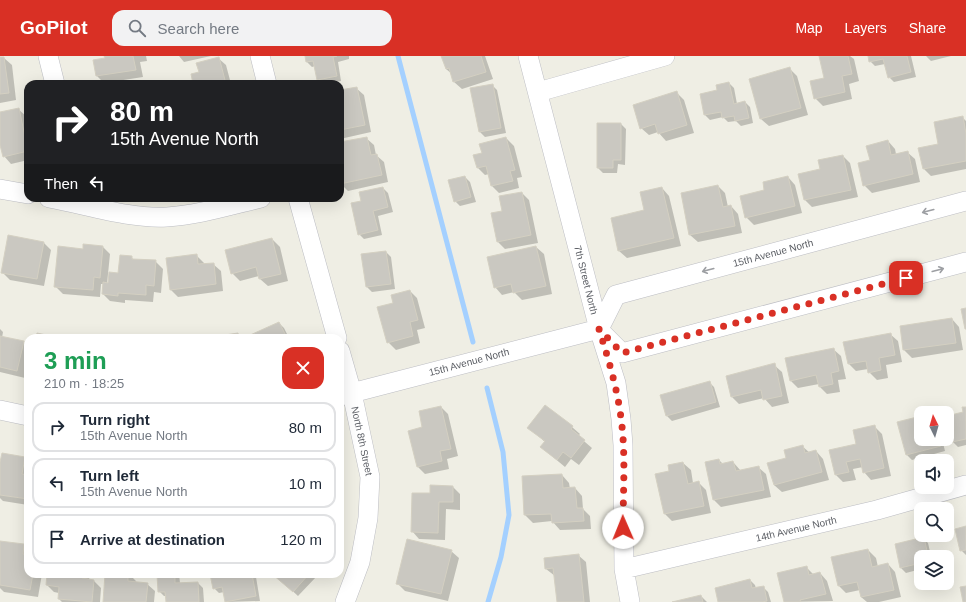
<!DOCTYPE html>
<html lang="en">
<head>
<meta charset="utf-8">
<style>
	body { margin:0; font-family:Arial,sans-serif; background:#f2f2f3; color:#1f2937; height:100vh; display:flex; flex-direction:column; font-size:15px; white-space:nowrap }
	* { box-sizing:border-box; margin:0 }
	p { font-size:13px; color:#747a83 }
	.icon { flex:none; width:22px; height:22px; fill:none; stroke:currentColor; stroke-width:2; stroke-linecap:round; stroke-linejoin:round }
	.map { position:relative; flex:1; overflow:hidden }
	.sheet { position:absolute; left:24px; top:278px; width:320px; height:244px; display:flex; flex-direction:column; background:#fff; border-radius:12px; box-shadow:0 4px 16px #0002 }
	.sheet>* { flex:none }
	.banner { position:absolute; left:24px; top:24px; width:320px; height:122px; border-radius:12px; box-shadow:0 4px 16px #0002; background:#202124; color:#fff; overflow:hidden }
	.needle { width:26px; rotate:355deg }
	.tools { position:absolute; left:914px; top:350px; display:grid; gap:8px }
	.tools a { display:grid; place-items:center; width:40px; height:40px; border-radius:8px; background:#fff; box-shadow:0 4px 16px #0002; font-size:20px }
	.pin { position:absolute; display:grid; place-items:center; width:34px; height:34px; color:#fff; margin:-17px; border-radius:8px; box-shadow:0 2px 6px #0006 }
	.me { position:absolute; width:44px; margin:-22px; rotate:359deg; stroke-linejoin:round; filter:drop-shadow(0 0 3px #0008) }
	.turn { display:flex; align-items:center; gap:14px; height:84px; padding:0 20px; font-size:18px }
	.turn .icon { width:52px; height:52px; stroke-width:2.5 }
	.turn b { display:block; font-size:28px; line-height:34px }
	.then { display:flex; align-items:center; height:38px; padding:0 20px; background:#0003; gap:8px; font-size:15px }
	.round { display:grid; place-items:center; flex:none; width:42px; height:42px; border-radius:12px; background:#f2f2f3 }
	.head { display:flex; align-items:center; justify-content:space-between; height:68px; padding:0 20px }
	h1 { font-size:24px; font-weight:700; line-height:30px; color:#1e9e55 }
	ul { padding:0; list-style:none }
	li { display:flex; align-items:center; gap:12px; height:50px; margin:0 8px 6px; padding:0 12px; border:2px solid #e0e1e3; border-radius:12px }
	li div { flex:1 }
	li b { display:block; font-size:15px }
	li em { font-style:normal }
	header { display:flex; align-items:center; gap:24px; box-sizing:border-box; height:56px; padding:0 20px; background:#d93025; color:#fff }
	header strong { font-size:19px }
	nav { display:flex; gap:22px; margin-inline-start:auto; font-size:14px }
	.search { width:280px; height:36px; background:#f2f2f3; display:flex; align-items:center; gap:10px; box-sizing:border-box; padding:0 14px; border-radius:12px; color:#747a83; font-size:15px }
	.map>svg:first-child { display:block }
</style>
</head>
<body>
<header>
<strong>GoPilot</strong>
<div class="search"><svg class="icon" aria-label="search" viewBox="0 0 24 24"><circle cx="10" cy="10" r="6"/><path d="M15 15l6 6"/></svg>Search here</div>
<nav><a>Map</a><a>Layers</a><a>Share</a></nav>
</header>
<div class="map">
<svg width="966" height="546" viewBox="0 0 966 546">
	<rect width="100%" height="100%" fill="#efeee4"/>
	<path fill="#0003" d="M105,0H146L147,5L140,6L143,21L104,27L97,20L106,3Z
		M179,0H211L184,6Z
		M306,0H349V3L338,6L341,25L322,28L318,24L315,10L312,11L307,6Z
		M442,0H485L493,23L462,33L454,26L452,18L446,13Z
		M820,0H850L854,3L859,25L849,28L852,43L823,50L815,42L825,22Z
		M869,0H911L916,21L894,26L889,21L885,8L875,10L870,5Z
		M926,0H951L931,5Z
		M0,2H4L12,9L16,44L0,47Z
		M218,2L226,9L231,28H194Z
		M790,13L797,20L808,59L769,70L761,63L750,24Z
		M729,27L734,32L737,48L745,46L750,51L753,67L741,70L736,65L728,66L723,61L710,64L705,59L701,39L718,35Z
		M492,29L497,34L506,77L485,81L480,76L472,33Z
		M356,32L364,39L371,76L340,83V35Z
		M676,36L684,44L694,77L666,85L658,76L649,79L641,72Z
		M18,53L26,60L28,69V104L11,108L4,100L0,88V57Z
		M962,61L966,65V113L931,120L924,113L939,89Z
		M621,68L626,73L625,109L618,108L617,117H603L598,112Z
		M366,82L374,89L376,99L384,106L388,126L348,135L341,128L340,125V87Z
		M506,82L514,90L522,121L517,122L519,132L499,137L492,130L489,118L485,119L478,112L474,100L483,97Z
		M888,85L895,93L896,98L907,96L915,103L920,126L872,137L864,129L871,105Z
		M843,100L850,107L858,141L812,151L805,144L822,114Z
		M465,121L470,126L476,146L460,150L455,145Z
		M788,121L795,129L802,157L754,169L746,161L766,135Z
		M718,130L725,137L728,151L731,150L738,158L742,177L698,186L690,179Z
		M383,132L388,137L393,156L378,160L382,179L364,183L359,178L362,146Z
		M662,132L669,140L681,190L627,202L619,195Z
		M522,137L529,144L538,187L505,193L498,186L503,155Z
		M272,183L280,191L288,225L268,230L260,223L259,220L240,225L232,217Z
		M44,187L51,194L44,230L10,224L2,216Z
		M103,191L110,198L107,228L119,218L131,201L134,204L155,205L163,213L161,237L154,236L153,246L125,244V247L110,245L103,238V228H101L100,241L63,238L55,230L84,194Z
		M536,191L544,198L552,238L522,244L514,236L502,239L495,231Z
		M386,196L391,201L395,233L372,236L367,231L362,198Z
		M196,199L204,207V209L213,208L221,215L223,235L178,241L170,233Z
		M410,235L417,242L425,272L417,274L420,287L396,294L388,286L394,247Z
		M952,263L959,271L963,294L912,302L904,294L901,271Z
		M279,267L284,272L289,282H249Z
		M0,273L3,276L2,282L23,286L28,291V306L25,322L0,316Z
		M890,278L898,285L902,306L886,309L888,322L877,324L869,316L868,313L856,315L849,308Z
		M833,293L841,300L846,323L838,324L840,336L827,338L820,331L819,328L798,332L791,325Z
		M774,309L782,316L789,347L772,351L764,342L739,348L732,341Z
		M709,326L714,331L720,351L672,365L667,360Z
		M441,351L448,358L458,400L447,403L449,413L425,418L418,411L409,376L424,372Z
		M966,352V389L958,391L953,386L947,361L964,357Z
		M921,361V383H942L945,395L912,404L907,399L899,367Z
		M572,371L580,378L578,380L592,392L579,409L571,403L565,411L541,391L545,386L529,372Z
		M875,371L882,378L891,420L871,424L864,416L863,411L853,413L856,424L843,426L836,419L858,389Z
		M802,390L810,397L816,395L823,403L829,424L782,436L774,429L788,402Z
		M25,402L28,405V449L3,445L0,442V412Z
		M719,404L723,408L733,406L741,415L758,411L766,418L771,441L721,451L714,444L706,407Z
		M683,407L691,414L693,427L698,426L706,434L711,457L672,465L665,458L670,416Z
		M562,419L569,427L570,433L575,432L582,440L583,453L590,460L591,473L560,474L552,465L533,467L525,459L523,421Z
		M453,431L460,438V454L446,453L445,484L419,483L412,475L431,438Z
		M966,471V499L961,494Z
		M923,482L928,487L931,500L921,501V513L906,517L901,512L896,488Z
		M0,486L24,489L28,493V518H42L38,541L4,536L0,532Z
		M868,494L876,502L878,511L888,508L895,516L901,541L879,546H867L861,541L860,534L846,537L839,530L833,502Z
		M451,495L459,502L448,545L405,535L397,527Z
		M578,499L586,506L590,546H558L555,520L546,513Z
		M806,511L814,519L820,517L827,525L833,545L785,546Z
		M48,518H90L89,524L94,525L101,532L100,546H62L59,543V537L54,536L47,529Z
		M106,518H129L136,525L135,527L147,528L155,535L154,546H104Z
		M158,518H179L180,527H198L203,532L204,546H167V540H164L159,535Z
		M211,518H253L256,521L260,545L226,546L224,536L219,537L214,532Z
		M274,518H313L316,521L298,540Z
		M750,524L755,529L756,533L763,531L768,536L771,546H719Z
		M701,540L707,546H676Z"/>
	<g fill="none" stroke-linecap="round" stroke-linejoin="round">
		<path stroke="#a4d0ff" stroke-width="5" d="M398,0L473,286
			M487,332L503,396L509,459L501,501L488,546"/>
	</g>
	<path fill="#cac8c1" stroke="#d4d0c2" d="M104,0H133L136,14L96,20L93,4L105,2Z
		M305,0H337L333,1L337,20L317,24L313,5L306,6Z
		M441,0H481L486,16L453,26L449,12L446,13Z
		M819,0H848L852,18L842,20L845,36L814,43L810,25L824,22Z
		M868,0H907L911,16L888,22L883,3L869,6Z
		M0,1H4L9,37L0,38Z
		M219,1L226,28H193L191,18L199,16L196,7Z
		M790,11L801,52L760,63L749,23Z
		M729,26L734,48L745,45L749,62L735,65L734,60L722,62L721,56L704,59L700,38L717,34L716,29Z
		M493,28L501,72L479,76L470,32Z
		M357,31L365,69L340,74V34Z
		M677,35L687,69L658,78L655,68L640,73L633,49Z
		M19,52L28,95L3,101L0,89V56Z
		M963,60L966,78V105L923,113L918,92L938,88L934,66Z
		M597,67H621V104H613V112H597Z
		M367,81L371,99L377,98L382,119L340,128V86Z
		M506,81L515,114L510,115L513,125L491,130L486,110L477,112L473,99L482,97L479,88Z
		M888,84L891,99L908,95L913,118L863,130L858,107L870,104L866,90Z
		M843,99L851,134L804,144L798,118L820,113L818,104Z
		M465,120L471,141L454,146L448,124Z
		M788,120L795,150L745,162L740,140L764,134L763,126Z
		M718,129L723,151L731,149L735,170L689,179L681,137Z
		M383,131L388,151L373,155L378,174L358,179L351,147L361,145L359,136Z
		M662,131L674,182L618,195L611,162L644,154L640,136Z
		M522,136L531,179L497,186L491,157L502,155L499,140Z
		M8,179L44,186L37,223L1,217Z
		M272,182L281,218L259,223L256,211L231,218L225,194Z
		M83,188L103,190L100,222L94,221L93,234L54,231L58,190L83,193Z
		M536,190L546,230L513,237L511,228L494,232L487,201Z
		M386,195L391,228L366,231L361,198Z
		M197,198L198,208L214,207L216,228L170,234L166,202Z
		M120,199L132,200V203L156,204L154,230L146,229V239L118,237V240L102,238L103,226L108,227L109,216L118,217Z
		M410,234L418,264L410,266L413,280L387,287L377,251L393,247L391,239Z
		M966,252V273H965L961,253Z
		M952,262L956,287L903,294L900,270Z
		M279,266L287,282H248V280Z
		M37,277L60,282H36Z
		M238,277L239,282H212V281Z
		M891,277L895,299L879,302L881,314L868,317L866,305L848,308L843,286Z
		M0,280L24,285L17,315L0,311Z
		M834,292L839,315L831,317L833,328L819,331L816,319L790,325L785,302Z
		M775,307L782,340L763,344L761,334L731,341L726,320Z
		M710,325L716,346L666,360L660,339Z
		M545,349L573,370L571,373L585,384L571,402L563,396L557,404L540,391L545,385L527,372Z
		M441,350L451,393L440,395L442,405L417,411L408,375L422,371L419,355Z
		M962,351H966V383L952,386L947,367V360L963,356Z
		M921,360V383H939L941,390L906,399L897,366Z
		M875,369L884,412L863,417L860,403L846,406L849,416L835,419L829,394L856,388L853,374Z
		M803,389L805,397L816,394L822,416L774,429L767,407L786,402L784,394Z
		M2,397L25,401L22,418L28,419V443L0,439V406Z
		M719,403L720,408L733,405L736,415L759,410L764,434L713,444L705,406Z
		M683,406L688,428L699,425L704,450L664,458L655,418L669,415L668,409Z
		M562,418L563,432L575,431L577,452H583L584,465L552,467L551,458L524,459L522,420Z
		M430,429L453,430V446H439L438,477L411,476L412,437H430Z
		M966,470V494L960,495L955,473Z
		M924,481L927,495L921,496L922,501L921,507L900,512L895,488Z
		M407,483L452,494L441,538L396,528Z
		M0,485L24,488L23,498L28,499V518H33L30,534L0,529Z
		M868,493L872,511L888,507L894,534L861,541L857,526L838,530L831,501Z
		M579,498L584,546H557L553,512L545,513L544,502Z
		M807,510L809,519L820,516L826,538L800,544L801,546H784L777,517Z
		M47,518H82V522L94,524L92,546L58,543L59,531L46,529Z
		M105,518H128V525L148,527L146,546H103Z
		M157,518H175V527L198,526L199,546H166L165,536H158Z
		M210,518H252L256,540L225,546L222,531L213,533Z
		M272,518H309L293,536Z
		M750,523L752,532L764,530L767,545L762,546H718L715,532Z
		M966,530V546H963L960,531Z
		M701,539L703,546H672Z"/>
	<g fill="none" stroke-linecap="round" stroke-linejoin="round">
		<g stroke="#bcbdc3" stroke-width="20">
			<path id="street" d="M48,0L55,28
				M260,0L267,28
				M528,0L599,273L616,327L621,363L623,389L624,513L630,546
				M538,36L665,0
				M0,133L28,138
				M49,142C88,149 128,163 167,161C199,159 230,149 261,142
				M298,142L337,282
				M602,277L622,297L966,206
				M340,295L352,337L370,421L368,462L360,506L345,546
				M340,340L599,273L616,239L966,145
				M0,354L28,360
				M624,513L877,454L966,429"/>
		</g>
		<use href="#street" stroke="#fff" stroke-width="19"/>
	</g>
	<defs><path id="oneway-shaft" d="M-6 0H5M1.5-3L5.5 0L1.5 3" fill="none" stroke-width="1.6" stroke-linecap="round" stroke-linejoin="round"/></defs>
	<g stroke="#9d9fa3">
		<use href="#oneway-shaft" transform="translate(928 155) rotate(165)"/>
		<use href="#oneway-shaft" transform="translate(708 214) rotate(165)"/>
		<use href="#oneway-shaft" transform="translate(938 214) rotate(-15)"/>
	</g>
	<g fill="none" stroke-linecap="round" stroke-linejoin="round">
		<path stroke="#d93025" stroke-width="7" stroke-dasharray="0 12.6" d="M623,472C623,436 626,398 621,362C617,331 608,302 599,273L622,297L906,222"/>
	</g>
	<g text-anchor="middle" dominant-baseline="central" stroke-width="3" stroke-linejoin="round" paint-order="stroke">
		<g font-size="10" fill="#5c5f65" stroke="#fff">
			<text transform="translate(773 197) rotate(-15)">15th Avenue North</text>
			<text transform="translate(586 224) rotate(76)">7th Street North</text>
			<text transform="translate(469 306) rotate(-15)">15th Avenue North</text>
			<text transform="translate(362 385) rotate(78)">North 8th Street</text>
			<text transform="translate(796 473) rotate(-13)">14th Avenue North</text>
		</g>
	</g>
</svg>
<div class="tools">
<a><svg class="needle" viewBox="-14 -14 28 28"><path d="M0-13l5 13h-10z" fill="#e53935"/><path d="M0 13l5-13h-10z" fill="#747a83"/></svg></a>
<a><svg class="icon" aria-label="sound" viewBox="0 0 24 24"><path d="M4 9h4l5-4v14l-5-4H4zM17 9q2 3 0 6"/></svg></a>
<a><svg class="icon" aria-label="search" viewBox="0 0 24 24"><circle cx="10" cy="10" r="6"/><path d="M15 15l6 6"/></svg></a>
<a><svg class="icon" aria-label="layers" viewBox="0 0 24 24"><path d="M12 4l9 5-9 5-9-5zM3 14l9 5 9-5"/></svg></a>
</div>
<div class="pin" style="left:906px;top:222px;background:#d93025"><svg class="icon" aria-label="arrive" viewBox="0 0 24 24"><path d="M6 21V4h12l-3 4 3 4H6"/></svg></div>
<svg class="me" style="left:623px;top:472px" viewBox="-20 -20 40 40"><circle r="19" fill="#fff"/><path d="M0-13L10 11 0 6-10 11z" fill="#d93025"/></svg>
<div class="banner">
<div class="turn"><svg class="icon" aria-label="right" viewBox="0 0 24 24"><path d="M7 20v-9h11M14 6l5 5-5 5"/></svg><div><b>80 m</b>15th Avenue North</div></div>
<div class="then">Then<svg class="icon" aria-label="left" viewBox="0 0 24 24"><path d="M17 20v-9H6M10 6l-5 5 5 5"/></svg></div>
</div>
<section class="sheet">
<div class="head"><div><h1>3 min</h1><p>210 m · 18:25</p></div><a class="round" style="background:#d93025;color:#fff"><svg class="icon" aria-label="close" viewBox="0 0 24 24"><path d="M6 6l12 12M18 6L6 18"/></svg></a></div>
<ul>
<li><svg class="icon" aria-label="right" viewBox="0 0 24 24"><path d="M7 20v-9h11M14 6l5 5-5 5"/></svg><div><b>Turn right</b><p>15th Avenue North</p></div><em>80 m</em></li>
<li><svg class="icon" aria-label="left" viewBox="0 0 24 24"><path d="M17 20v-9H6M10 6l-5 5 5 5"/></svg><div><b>Turn left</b><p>15th Avenue North</p></div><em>10 m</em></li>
<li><svg class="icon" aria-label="arrive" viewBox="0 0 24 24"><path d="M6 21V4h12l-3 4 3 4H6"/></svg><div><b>Arrive at destination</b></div><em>120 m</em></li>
</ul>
</section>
</div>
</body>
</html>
